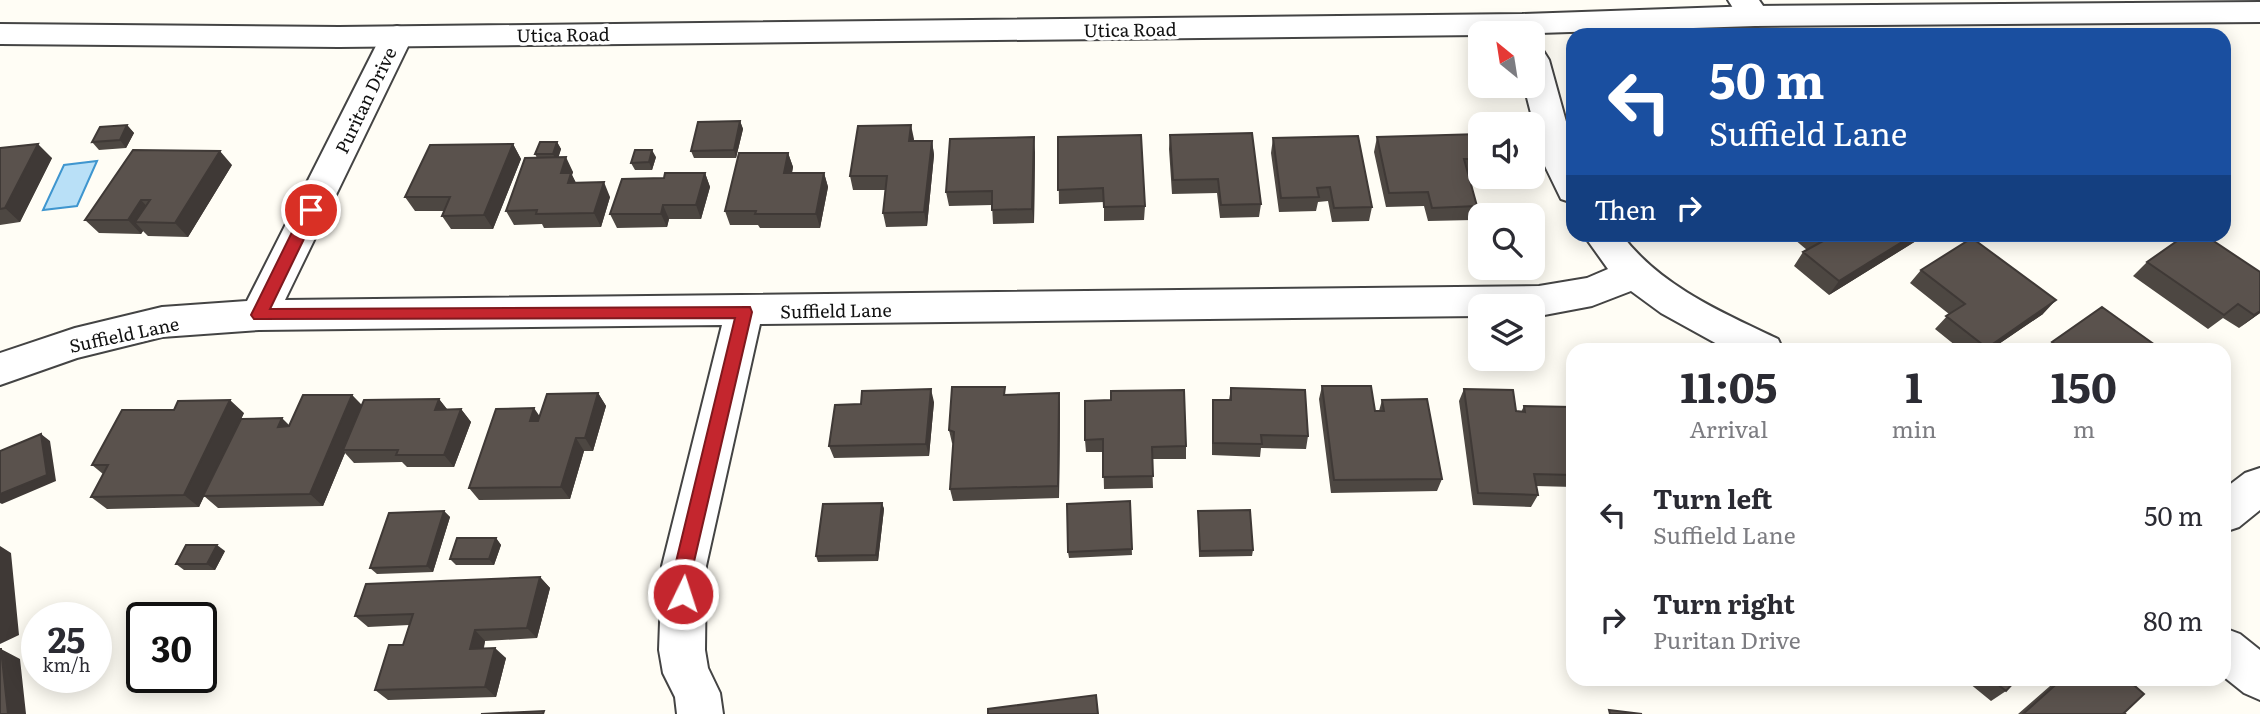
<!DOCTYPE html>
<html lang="en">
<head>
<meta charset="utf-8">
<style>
	body { margin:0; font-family:Literata,serif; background:#f2f2f3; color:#2b2b33; height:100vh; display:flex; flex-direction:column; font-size:26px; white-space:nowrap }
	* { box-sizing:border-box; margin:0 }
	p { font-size:23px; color:#7c7c81 }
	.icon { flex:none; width:38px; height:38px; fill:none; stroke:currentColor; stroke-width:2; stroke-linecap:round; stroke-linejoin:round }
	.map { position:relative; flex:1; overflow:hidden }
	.sheet { position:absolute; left:1566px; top:343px; width:665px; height:343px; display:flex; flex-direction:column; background:#fff; border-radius:21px; box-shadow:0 4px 18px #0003 }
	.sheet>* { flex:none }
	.hud { position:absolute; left:1566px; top:28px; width:665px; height:214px; border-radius:21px; box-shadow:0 4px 18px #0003; background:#1a4fa0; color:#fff; overflow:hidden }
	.needle { width:46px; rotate:330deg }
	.tools { position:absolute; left:1468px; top:21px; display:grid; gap:14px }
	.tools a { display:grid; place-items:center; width:77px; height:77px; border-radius:14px; background:#fff; box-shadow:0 4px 18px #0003; font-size:35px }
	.speed { position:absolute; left:21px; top:602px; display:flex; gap:14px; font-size:35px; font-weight:700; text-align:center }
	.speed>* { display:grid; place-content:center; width:91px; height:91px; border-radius:50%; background:#fff; box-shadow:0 4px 18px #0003; line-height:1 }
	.speed small { font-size:18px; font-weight:400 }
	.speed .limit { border:4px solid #111; border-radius:10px; background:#fff; color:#111 }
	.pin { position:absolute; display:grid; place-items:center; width:60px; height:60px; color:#fff; margin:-30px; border:4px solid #fff; border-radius:50%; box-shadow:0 2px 7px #0007 }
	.me { position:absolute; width:77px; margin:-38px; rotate:4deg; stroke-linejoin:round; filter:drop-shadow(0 0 5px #0008) }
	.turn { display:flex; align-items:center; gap:24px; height:147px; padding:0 28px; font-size:32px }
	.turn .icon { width:91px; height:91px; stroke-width:2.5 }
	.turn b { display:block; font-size:49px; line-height:60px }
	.then { display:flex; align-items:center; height:66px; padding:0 28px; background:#0003; gap:14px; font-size:26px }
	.eta { display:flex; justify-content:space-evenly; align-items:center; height:119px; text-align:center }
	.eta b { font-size:42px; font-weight:700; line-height:49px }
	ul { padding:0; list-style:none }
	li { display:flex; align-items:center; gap:21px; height:105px; padding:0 28px }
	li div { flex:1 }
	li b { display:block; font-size:26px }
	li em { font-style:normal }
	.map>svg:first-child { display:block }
</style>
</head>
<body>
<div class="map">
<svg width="2260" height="714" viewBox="0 0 2260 714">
	<rect width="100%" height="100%" fill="#fffdf5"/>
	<path fill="#b9e0f7" stroke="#3f96cf" stroke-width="2" d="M97,161L77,206L43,210L64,165Z"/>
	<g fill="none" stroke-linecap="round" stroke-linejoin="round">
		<g stroke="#444" stroke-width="4">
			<path id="minor" d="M1728,0H1759L1770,16L1766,23C1745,29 1738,16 1728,0Z
				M397,26L408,29L413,36L285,300L1539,286L1587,278L1608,269L1583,234H1621C1660,286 1721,312 1778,339L1783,350H1728L1661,313L1631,291L1592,306L1539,316H1533V306H1480V316L760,324L706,566L705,650L708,668L720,693L723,714H677L675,697L663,673L659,650L662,566L722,325L259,330L162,337L77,358L0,385V353L75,328L162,307L247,301L381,36L386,29Z
				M1533,49L1544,52L1549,60L1573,147V203L1561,199L1544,164L1524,86H1533Z
				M2260,468V510L2239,527L2224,532V489L2245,473Z
				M2224,628L2240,634L2260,650V700L2244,693L2224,677Z"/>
		</g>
		<g stroke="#444" stroke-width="4">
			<path id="tertiary" d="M2260,2V22L1755,26L1480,35L339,47L0,44V24L339,27L1522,14L1755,6Z"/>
		</g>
		<use href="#minor" fill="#fff" fill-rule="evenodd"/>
		<use href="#tertiary" fill="#fff" fill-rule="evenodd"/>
	</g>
	<path fill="#4d4742" d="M740,121L743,129L736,158H694L691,151Z
		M127,125L134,133L126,148L99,150L92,142Z
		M1480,134V173H1468L1477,206L1473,220L1428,221L1424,206L1386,207L1374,152L1377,137Z
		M1170,135L1261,204L1259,217L1220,218L1217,193L1172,194L1169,149Z
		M1058,137L1145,206L1144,220L1104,221V202L1059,204Z
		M1273,138L1372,207L1369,221L1332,222L1328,201L1318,202L1316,211L1279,212L1271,153Z
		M914,139L913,141H932L934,155L927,226L886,227L883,213L885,190H853L850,176Z
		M557,142L561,149L558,158L573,172L572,175L576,183L610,197L601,227L544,228L542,224L514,225L506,211L537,158L535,154Z
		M513,144L521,159L493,229H451L442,216L444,211H415L405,197Z
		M0,148L52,158L20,222L0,225Z
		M1035,152L1034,223L993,224L992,205L949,206L946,192Z
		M788,153L793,167L792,173H824L828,187L820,228H760L758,225H730L725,211Z
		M656,157L652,170H635L631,163Z
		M232,165L188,237L148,236L143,231L141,234L99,233L85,220Z
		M705,173L710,187L701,219H669L667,227L617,228L610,214L664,178Z
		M1788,234H1921L1916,241L1829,295L1794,266L1803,252L1807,250Z
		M2147,262L2260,313L2239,328L2223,318L2208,329L2133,276Z
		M1921,270L2043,314L1990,350H1961L1935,329L1949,314L1910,283Z
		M2052,342L2162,350H2044Z
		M1322,386L1375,411H1379L1382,400L1442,479L1437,491L1331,493L1319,399Z
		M1231,388L1308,436L1306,449L1261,448L1260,457L1212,455V413L1213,400H1229Z
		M1464,389L1516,411L1521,412L1524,406L1573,414V487L1536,486L1538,495L1531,507L1473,505L1459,401Z
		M598,393L606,406L593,451H584L570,499L479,500L469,488L539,416Z
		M1059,393L1060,406L1059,498L953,501L950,489L953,444L952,443L949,430L1006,395Z
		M352,395L362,405L439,399L447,409H461L471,422L454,467H407L402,462L354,463L345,453L323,506L218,508L204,496L199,507L107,509L91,497L103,474L92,465L244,413L241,419L289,425Z
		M1111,400L1186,446V459H1152L1153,488L1104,489L1103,452H1086L1085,440Z
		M934,402L929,456L834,458L829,446L861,404Z
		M1130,501L1132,555L1069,558L1068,552Z
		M882,503L884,509L878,561L818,562L816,556Z
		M444,511L450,517L433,572L377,574L370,568Z
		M1198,511L1253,550L1252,556L1199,557Z
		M496,538L501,545L494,565H456L450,559Z
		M225,551L215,570H184L176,564Z
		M540,577L550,588L537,638L485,641L484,648L506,658L496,697L388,700L375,690L403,645L409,625L368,627L355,616Z
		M1964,679H2017L2006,691L1991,701Z
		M2058,679H2127L2124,713L2126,714H2018Z"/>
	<path fill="#3f3936" d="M740,121L743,129L736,158L734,150Z
		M127,125L134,133L126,148L120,140Z
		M911,125L914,139L912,155L909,141Z
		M1034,137L1035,152L1034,223L1032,209Z
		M932,141L934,155L927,226L924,212Z
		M557,142L561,149L557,162L553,154Z
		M38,144L52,158L20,222L5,208Z
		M513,144L521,159L493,229L484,215Z
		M652,150L656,157L652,170L649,162Z
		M220,151L232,165L188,237L175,223Z
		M788,153L793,167L789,187L784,173Z
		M566,157L573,172L572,175L578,187L575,197L561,173Z
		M705,173L710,187L701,219L696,205Z
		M824,173L828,187L820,228L816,214Z
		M604,182L610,197L601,227L594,213Z
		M141,200L154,214L135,222L143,231L141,234L128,220Z
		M663,205L669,219L667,227L661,214Z
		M1915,234H1921L1916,241L1829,295L1839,281Z
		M2056,300L2043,314L1990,350H1984Z
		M2260,311V313L2239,328Z
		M931,389L934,402L929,456L926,444Z
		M598,393L606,406L593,451L585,438Z
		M1059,393L1060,406L1059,498L1058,486Z
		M352,395L364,408L343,450L345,453L323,506L310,494Z
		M439,399L449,412L435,410Z
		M230,400L244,413L199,507L184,495Z
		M534,408L543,421H530Z
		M461,409L471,422L454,467L444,455Z
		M282,418L295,431L278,427Z
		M41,434L50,441L56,481L2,504L0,503V494Z
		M576,438L584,451L570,499L561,487Z
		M882,503L884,509L878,561L876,555Z
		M444,511L450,517L433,572L427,566Z
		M496,538L501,545L494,565L489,559Z
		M217,545L225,551L215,570L207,564Z
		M0,546L11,553L19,635L0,644Z
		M540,577L550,588L537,638L527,628Z
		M475,630L485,641L481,659L470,649Z
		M495,648L506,658L496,697L485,687Z
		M1,649L20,659L26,714H8Z"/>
	<path fill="#5a524d" stroke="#3f3936" stroke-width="2" d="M740,121L734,150L691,151L698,122Z
		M127,125L120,140L92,142L100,127Z
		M911,125L909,141H932L924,212L883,213L887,176H850L858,126Z
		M1252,133L1261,204L1221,205L1218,179L1173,180L1170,135Z
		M1480,134V159H1464L1477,206L1432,208L1428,192L1389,193L1377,137Z
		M1141,135L1145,206L1104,207L1103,188L1058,190V137Z
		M1358,136L1372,207L1334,208L1330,187L1317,188L1319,197L1281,198L1273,138Z
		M1034,137L1032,209L992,210V191L946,192L950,139Z
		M540,142H557L553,154H535Z
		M38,144L5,208L0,209V148Z
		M513,144L484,215L442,216L450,197H405L430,145Z
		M133,150L220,151L175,223L135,222L150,200H141L128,220H85Z
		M635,150H652L649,162L631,163Z
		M739,153H788L784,173H824L816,214H755L756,211H725Z
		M566,157L561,173H571L568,183L604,182L594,213L536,214L537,210L506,211L525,158Z
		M665,173H705L696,205H663L661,214H610L622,179L664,178Z
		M1814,234H1915L1839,281L1803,252L1823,241Z
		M2187,234H2203L2260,272V311L2254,315L2238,304L2224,315L2147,262Z
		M1972,238L2056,300L1987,348L1946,316L1965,304L1921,270Z
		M2102,307L2162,350H2063L2052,342Z
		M1322,386H1371L1375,411H1384L1382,400L1427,399L1442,479L1334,480Z
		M952,387H1005L1004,395L1059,393L1058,486L950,489L954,432L949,430Z
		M1231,388L1305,390L1308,436L1261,435L1262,444L1213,443V400H1231Z
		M931,389L926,444L829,446L835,405L861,404L862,391Z
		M1464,389L1513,390L1516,411L1525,412L1524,406L1572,407L1573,414V475L1534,474L1538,495L1478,493Z
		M1184,390L1186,446L1152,447L1153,476L1103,477V439L1085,440V401L1111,400V391Z
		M598,393L585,438H576L561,487L469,488L496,409L534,408L530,421H538L547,394Z
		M303,395H352L310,494L203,496L241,419L282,418L278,427L289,426Z
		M439,399L435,410L461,409L444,455H396L398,450H343L364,400Z
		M230,400L184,495L91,497L108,465H92L122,410H174L178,401Z
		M41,434L47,475L0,494V451Z
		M1130,501L1132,549L1068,552L1067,504Z
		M882,503L876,555L816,556L823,504Z
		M1250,510L1253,550L1200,551L1198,511Z
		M444,511L427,566L370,568L389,513Z
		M457,538H496L489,559H450Z
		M186,545H217L207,564H176Z
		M540,577L527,628L475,630L470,649L495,648L485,687L375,690L389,645H403L413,614L355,616L366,584Z
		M0,649H1L8,714H0Z
		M1991,679H2017L2006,691Z
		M2062,679H2127L2144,694L2124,713L2126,714H2023Z
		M1096,695L1098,714H988V709Z
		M1609,710L1642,714H1610Z
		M544,711L543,714H481Z"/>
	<path fill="#c4262e" stroke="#7f191e" stroke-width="2" d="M311,205L318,210L270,309L750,307L752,312L693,566L689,600L683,602L677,600L674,594L675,566L735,318L254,319L251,315L303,210Z"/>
	<g text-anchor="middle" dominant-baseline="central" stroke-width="7" stroke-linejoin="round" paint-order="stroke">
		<g font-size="18" fill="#111" stroke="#fff">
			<text transform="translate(1130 29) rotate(-1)">Utica Road</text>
			<text transform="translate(563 34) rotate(-1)">Utica Road</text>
			<text transform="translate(365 100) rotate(-64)">Puritan Drive</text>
			<text transform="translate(836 310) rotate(-1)">Suffield Lane</text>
			<text transform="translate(124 334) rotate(-12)">Suffield Lane</text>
		</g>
	</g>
</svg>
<div class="tools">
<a><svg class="needle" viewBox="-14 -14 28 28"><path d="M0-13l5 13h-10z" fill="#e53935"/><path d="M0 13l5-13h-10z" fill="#7c7c81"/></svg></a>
<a><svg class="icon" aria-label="sound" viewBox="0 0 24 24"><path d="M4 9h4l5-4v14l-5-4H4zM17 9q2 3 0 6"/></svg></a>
<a><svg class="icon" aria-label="search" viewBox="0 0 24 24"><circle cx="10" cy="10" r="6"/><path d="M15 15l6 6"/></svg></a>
<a><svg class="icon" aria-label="layers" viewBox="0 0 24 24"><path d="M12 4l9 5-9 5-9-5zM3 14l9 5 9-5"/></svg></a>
</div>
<div class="speed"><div>25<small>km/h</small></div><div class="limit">30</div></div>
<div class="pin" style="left:311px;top:210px;background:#d93025"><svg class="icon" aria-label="arrive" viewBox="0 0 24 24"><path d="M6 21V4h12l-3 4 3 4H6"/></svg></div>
<svg class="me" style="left:683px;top:594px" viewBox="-20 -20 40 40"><circle r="17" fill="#c4262e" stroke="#fff" stroke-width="3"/><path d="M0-11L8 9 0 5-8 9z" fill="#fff"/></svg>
<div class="hud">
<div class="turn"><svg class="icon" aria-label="left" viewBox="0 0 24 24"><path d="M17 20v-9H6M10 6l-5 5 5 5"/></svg><div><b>50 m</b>Suffield Lane</div></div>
<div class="then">Then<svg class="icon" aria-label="right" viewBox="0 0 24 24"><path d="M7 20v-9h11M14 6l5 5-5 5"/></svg></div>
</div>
<section class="sheet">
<div class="eta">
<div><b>11:05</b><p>Arrival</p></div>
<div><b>1</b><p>min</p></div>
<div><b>150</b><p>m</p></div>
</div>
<ul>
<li><svg class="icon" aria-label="left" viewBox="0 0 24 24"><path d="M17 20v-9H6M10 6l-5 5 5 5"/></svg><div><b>Turn left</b><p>Suffield Lane</p></div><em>50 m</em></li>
<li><svg class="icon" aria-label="right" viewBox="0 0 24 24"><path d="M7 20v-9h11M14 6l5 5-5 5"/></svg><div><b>Turn right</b><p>Puritan Drive</p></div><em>80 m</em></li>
</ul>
</section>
</div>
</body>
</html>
